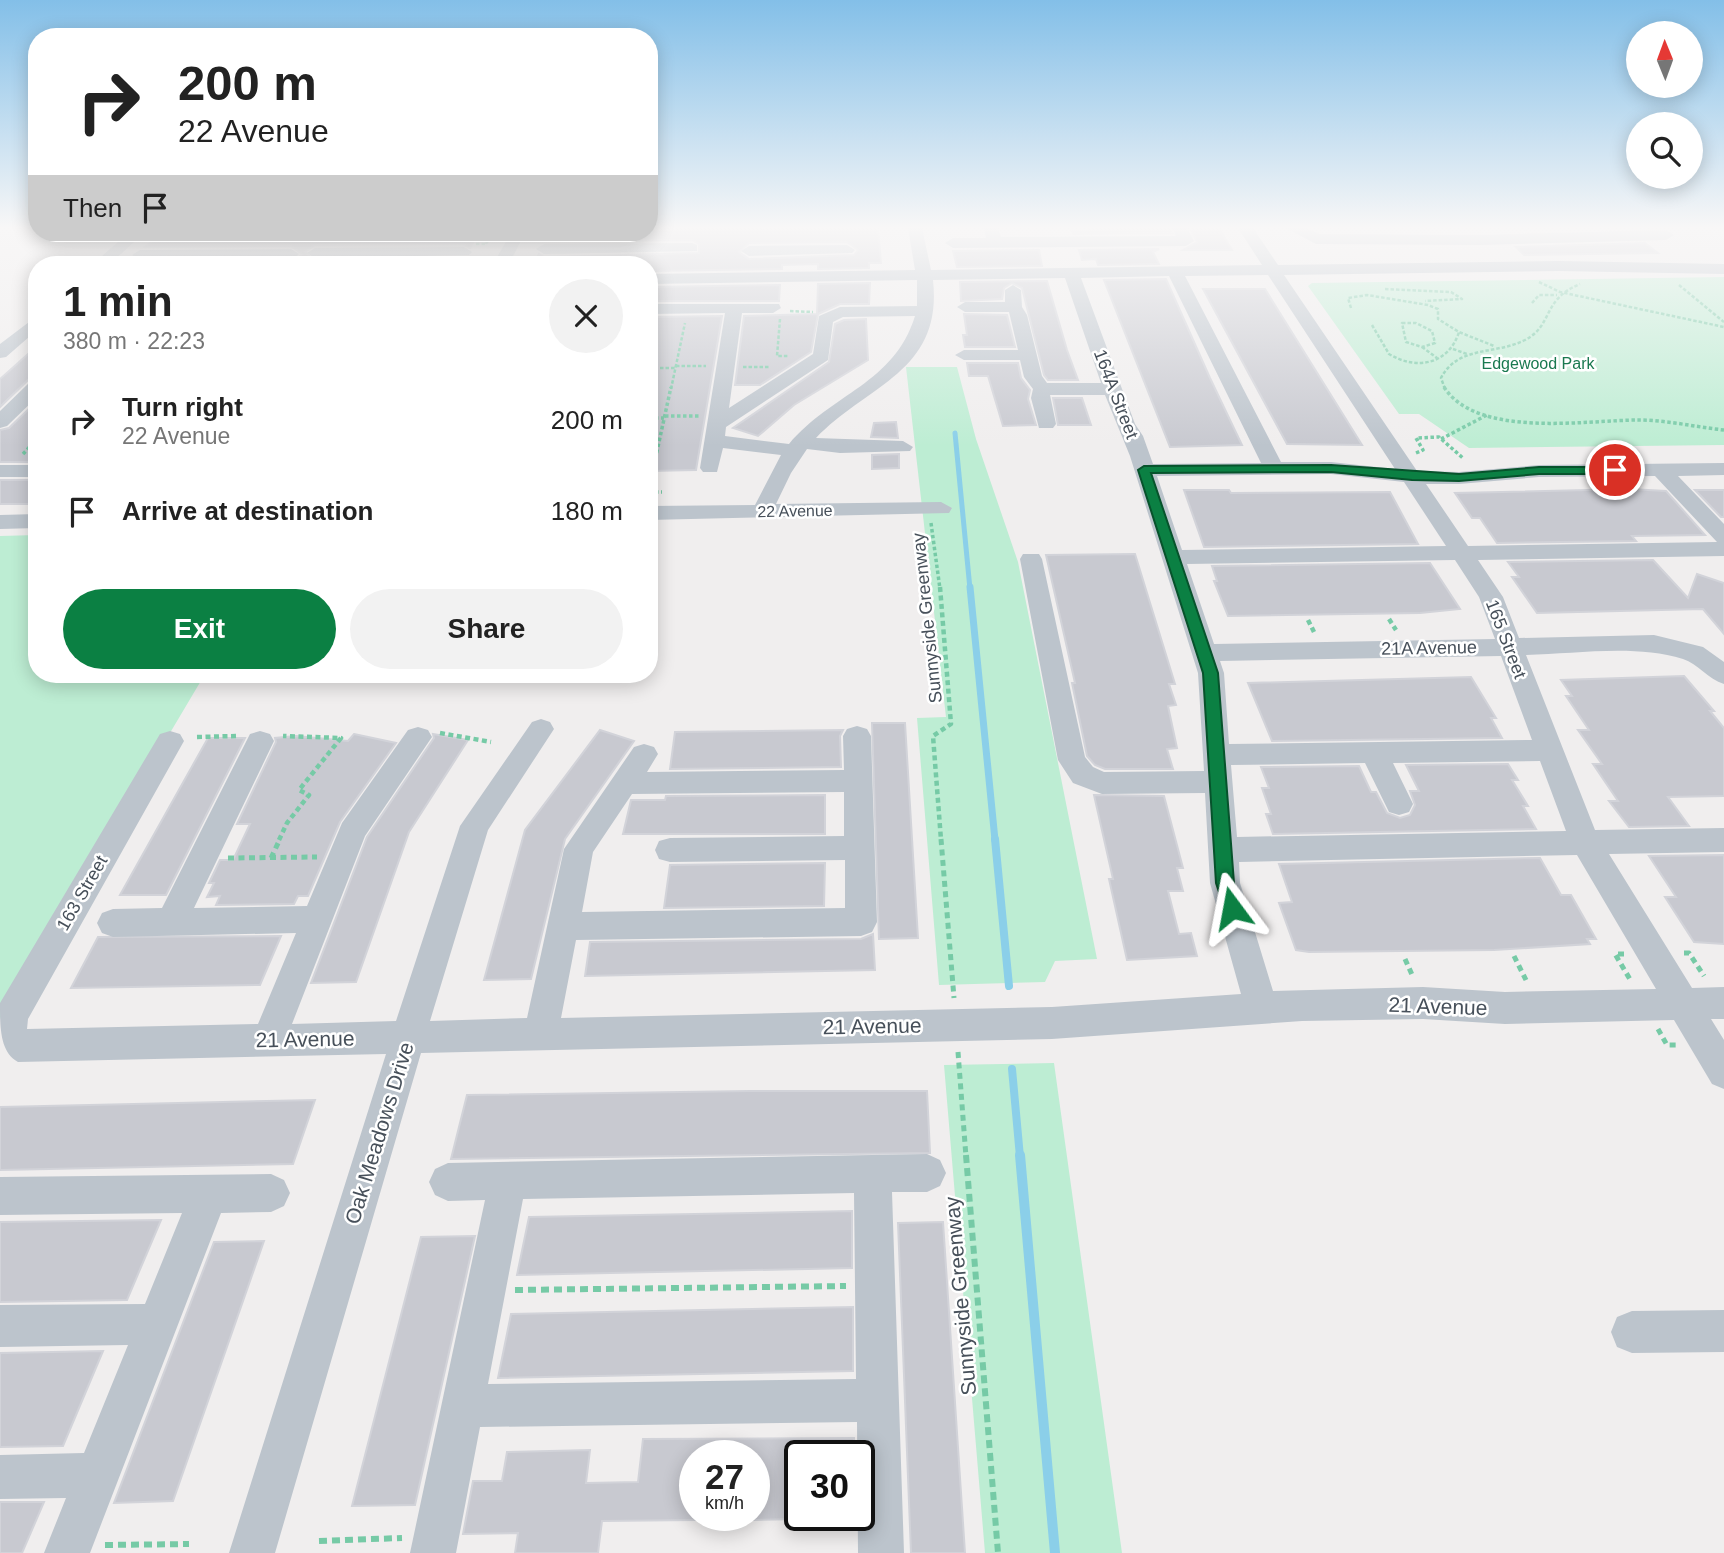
<!DOCTYPE html>
<html lang="en">
<head>
<meta charset="utf-8">
<style>
	body { margin:0; font-family:Helvetica,sans-serif; background:#f2f2f2; color:#222; height:100vh; display:flex; flex-direction:column; font-size:26px; white-space:nowrap }
	* { box-sizing:border-box; margin:0 }
	p { font-size:23px; color:#767676 }
	.icon { flex:none; width:38px; height:38px; fill:none; stroke:currentColor; stroke-width:2; stroke-linecap:round; stroke-linejoin:round }
	.map { position:relative; flex:1; overflow:hidden }
	.details { position:absolute; left:28px; top:256px; width:630px; height:427px; display:flex; flex-direction:column; background:#fff; border-radius:28px; box-shadow:0 4px 18px #0003 }
	.details>* { flex:none }
	.hud { position:absolute; left:28px; top:28px; width:630px; height:214px; border-radius:28px; box-shadow:0 4px 18px #0003; background:#fff; color:#222; overflow:hidden }
	.needle { width:46px; rotate:359deg }
	.buttons { position:absolute; left:1626px; top:21px; display:grid; gap:14px }
	.buttons a { display:grid; place-items:center; width:77px; height:77px; border-radius:50%; background:#fff; box-shadow:0 4px 18px #0003; font-size:35px }
	.speed { position:absolute; left:679px; top:1440px; display:flex; gap:14px; font-size:35px; font-weight:700; text-align:center }
	.speed>* { display:grid; place-content:center; width:91px; height:91px; border-radius:50%; background:#fff; box-shadow:0 4px 18px #0003; line-height:1 }
	.speed small { font-size:18px; font-weight:400 }
	.speed .limit { border:4px solid #111; border-radius:10px; background:#fff; color:#111 }
	.pin { position:absolute; display:grid; place-items:center; width:60px; height:60px; color:#fff; margin:-30px; border:4px solid #fff; border-radius:50%; box-shadow:0 2px 7px #0007 }
	.me { position:absolute; width:77px; margin:-38px; rotate:347deg; stroke-linejoin:round; filter:drop-shadow(0 0 5px #0008) }
	.turn { display:flex; align-items:center; gap:24px; height:147px; padding:0 35px; font-size:32px }
	.turn .icon { width:91px; height:91px; stroke-width:2.5 }
	.turn b { display:block; font-size:49px; line-height:60px }
	.then { display:flex; align-items:center; height:66px; padding:0 35px; background:#0003; gap:14px; font-size:26px }
	.round { display:grid; place-items:center; flex:none; width:74px; height:74px; border-radius:37px; background:#f2f2f2 }
	.overview { display:flex; align-items:center; justify-content:space-between; height:119px; padding:0 35px }
	h1 { font-size:42px; font-weight:700; line-height:52px }
	.primary-button { display:flex; gap:14px; margin-top:auto; padding:14px 35px }
	.primary-button a { flex:1; height:80px; border-radius:42px; background:#0b8043; color:#fff; font-size:28px; font-weight:700; line-height:80px; text-align:center }
	.primary-button a+a { background:#f2f2f2; color:#222 }
	ul { padding:0; list-style:none }
	li { display:flex; align-items:center; gap:21px; height:91px; padding:0 35px }
	li div { flex:1 }
	li b { display:block; font-size:26px }
	li em { font-style:normal }
	.map>svg:first-child { display:block }
</style>
</head>
<body>
<div class="map">
<svg width="1724" height="1553" viewBox="0 0 1724 1553">
	<rect width="100%" height="100%" fill="#f0eeee"/>
	<path fill="#bdedd3" d="M1724,277V445L1469,448L1419,414H1399L1308,286L1312,283Z
		M906,367H957L976,439L1018,562L1097,959L1055,961L1045,982L939,985L917,718L946,717Z
		M37,535V674H205L0,1019V536Z
		M1054,1063L1122,1553H985L944,1065Z"/>
	<g fill="none" stroke-linecap="round" stroke-linejoin="round">
		<path stroke="#8bcfe9" stroke-width="5" d="M955,433L970,589"/>
		<path stroke="#8bcfe9" stroke-width="7" d="M970,587L995,840"/>
		<path stroke="#8bcfe9" stroke-width="8" d="M995,839L1009,986
			M1012,1069L1020,1157"/>
		<path stroke="#8bcfe9" stroke-width="10" d="M1020,1155L1055,1553"/>
	</g>
	<path fill="#c8c9d0" stroke="#d2d3d9" stroke-width="2" fill-rule="evenodd" d="M649,228H878L881,263H869V268L818,269V264L782,265V269L649,271V264H534L539,254L544,257L699,253V244L692,240L545,241L549,233H649ZM847,242L858,250L854,255L749,259L739,252L749,243Z
		M1141,228H1170L1172,233L1073,234L1072,231Z
		M1190,228H1219L1232,250H1183L1197,242Z
		M162,233H478L470,248L464,244L315,245L305,252L315,261L465,258L462,264H126L133,259L140,263L296,260L302,254L291,246L145,247Z
		M1645,243L1658,253L1524,255L1516,247Z
		M1159,249L1153,252L1159,264L1098,265L1096,259L1082,260L1079,250Z
		M1039,250L1042,266L957,267L953,251Z
		M1166,279L1210,378L1242,445L1170,447L1104,280Z
		M1047,281L1067,350L1078,380H1048L1044,375L1022,288L1012,283L1004,288L1002,299L961,301L960,282Z
		M870,283L869,304H840L818,314L811,352L760,385H735L744,316L817,314L818,284Z
		M780,285L779,301H649V287Z
		M1203,289H1265L1362,445L1287,444Z
		M964,314L1007,315L1015,347H965L963,335H967Z
		M722,316L696,470L649,471V317Z
		M866,319L868,360L794,405L758,436L733,428L829,362L835,324L844,320Z
		M37,346V378L28,380L0,407V379Z
		M967,363H1018L1021,378L1030,390L1028,399L1036,425L1003,426L988,376H969Z
		M1053,398H1082L1091,425H1058Z
		M37,401V462H0V430L9,428Z
		M896,422L898,438L871,437L874,423Z
		M899,454V468L872,469V455Z
		M0,480H37V504H0Z
		M1630,489L1666,491L1705,535L1632,536L1636,541L1497,543L1480,518H1472L1455,493Z
		M1184,490H1229L1231,493L1390,492L1418,544L1204,547Z
		M1695,490H1724V517H1721Z
		M1135,554L1175,684H1169L1176,705L1168,706L1177,748L1167,749L1173,769H1105L1095,765L1087,756L1072,683H1075L1046,555Z
		M1653,560L1688,598L1697,574L1724,583V634L1703,609L1537,613L1512,577H1519L1508,562Z
		M1430,563L1460,609L1420,613L1228,616L1214,581H1217L1212,566Z
		M1684,676L1714,711H1710L1724,728V796L1668,797L1689,826L1629,827L1609,801H1618L1593,764H1602L1578,730H1589L1566,696H1572L1561,680Z
		M1471,677L1496,718H1491L1502,738L1272,741L1248,683Z
		M872,723H905L918,938L879,939Z
		M600,730L634,741L565,839L531,979L484,980L525,830Z
		M843,730L840,736L841,767L670,769L675,732Z
		M354,734L396,743L340,822L308,896H298L294,904L216,905L220,896L207,897L214,883H209L220,860H233L250,824H237L276,742L275,738L296,736L348,741Z
		M433,734L468,740L409,832L356,982L311,983L367,837L434,738Z
		M208,738H245L166,895H120Z
		M1508,764L1518,780H1512L1528,806H1523L1536,829L1273,834L1266,814H1271L1262,788H1269L1261,767L1359,766L1371,792H1376L1387,813L1400,818L1410,815L1415,805L1410,791H1419L1406,765Z
		M825,795V834H623L631,800H665L666,796Z
		M1094,795L1164,796L1183,868H1177L1183,891H1168L1179,934L1191,933L1197,956L1127,960L1109,879H1113Z
		M1724,855V944L1694,942L1665,897H1676L1649,856Z
		M1540,858L1561,895H1571L1596,939H1587L1590,944L1494,950L1309,952L1296,950L1279,903L1292,902L1279,864Z
		M825,863L824,906L664,908L670,865Z
		M873,934L875,970L585,976L590,942L861,939Z
		M281,936L260,985L71,988L98,937Z
		M750,1091H927L930,1153L451,1159L467,1095Z
		M315,1100L293,1164L0,1170V1107Z
		M852,1211V1268L517,1275L529,1217Z
		M161,1220L127,1300L0,1302V1222Z
		M943,1222L965,1553H911L898,1223Z
		M475,1236L415,1505L352,1506L421,1237Z
		M264,1241L173,1501L114,1503L214,1242Z
		M853,1307V1371L498,1378L511,1314Z
		M103,1351L63,1446L0,1447V1353Z
		M854,1438L855,1456H800V1519L754,1520V1456H695V1520L602,1521L598,1553H515L518,1533L463,1534L473,1481H502L507,1452L590,1450L586,1483L638,1482L643,1439Z
		M0,1502H44L22,1553H0Z"/>
	<g fill="none" stroke-linecap="round" stroke-linejoin="round">
		<path stroke="#76caa6" stroke-width="2.5" stroke-dasharray="3.5 2" stroke-linecap="butt" d="M476,244H486
			M486,244L492,233
			M1539,282L1560,292L1724,327
			M1679,285L1724,322
			M1385,289L1451,292L1462,299L1425,301
			M1532,303L1539,295H1557
			M1351,308L1348,298L1367,295L1428,305L1438,309V319L1459,332L1494,346
			M790,311L813,312
			M780,319L777,356H788
			M1402,323H1416L1432,331L1435,343L1422,347L1406,342Z
			M1372,325L1389,354C1417,371 1449,364 1459,332
			M1422,347L1437,358
			M1453,349L1467,354
			M676,366H706
			M743,367H769
			M649,368H675
			M671,389L685,323
			M1445,389L1441,378C1458,345 1496,355 1525,340C1554,325 1541,300 1580,284"/>
		<path stroke="#76caa6" stroke-width="3.5" stroke-dasharray="3.5 2.5" stroke-linecap="butt" d="M1444,387C1477,439 1587,420 1638,420C1667,420 1695,427 1724,430
			M665,416H699
			M649,418H664
			M1441,439L1487,415
			M1416,453L1423,450L1416,438L1439,437L1464,459
			M23,454L37,439
			M649,488L671,387
			M649,492H662
			M931,523L940,589"/>
		<path stroke="#76caa6" stroke-width="4.5" stroke-dasharray="5 3.5" stroke-linecap="butt" d="M940,587L951,724L933,736L941,840
			M1389,619L1396,630
			M1308,620L1314,632
			M440,733L491,742
			M197,737L237,736
			M279,840L287,823L309,795L299,790L341,738L283,736"/>
		<path stroke="#76caa6" stroke-width="5" stroke-dasharray="6 4.5" stroke-linecap="butt" d="M941,839L954,998
			M228,858L317,857
			M271,858L280,839
			M1684,953H1689L1704,976
			M1624,954H1615L1631,981
			M1514,956L1526,980
			M1405,959L1413,977
			M1658,1029L1667,1045H1676
			M958,1052L966,1157"/>
		<path stroke="#76caa6" stroke-width="6" stroke-dasharray="8 5" stroke-linecap="butt" d="M966,1155L998,1553
			M515,1290L846,1286
			M319,1541L402,1538
			M105,1545L189,1544"/>
		<path fill="#bcc4cc" fill-rule="evenodd" d="M908,228H922L931,270L1262,265L1238,228H1253L1278,265L1559,261L1724,264V274L1559,271L1284,275L1417,471L1459,472L1539,465L1724,463V475L1678,476L1724,524V556L1478,560L1503,597L1519,638L1654,635L1703,647L1724,662V684C1708,679 1698,664 1683,659C1634,644 1576,654 1526,655L1595,830L1724,828V852L1609,854L1692,988L1724,987V1019H1711L1724,1040V1089L1712,1084L1674,1020L1505,1024L1423,1019L1302,1021L1052,1039L421,1053L275,1553H229L386,1054L18,1062C0,1052 0,1028 0,1003L160,734L170,731L180,734L184,741L28,1019L27,1029L258,1024L296,933L113,937L102,933L97,923L102,913L113,909L162,908L250,734L260,731L270,734L274,741L194,908L307,906L342,823L408,730L418,727L428,730L432,737L365,836L292,1024L396,1021L460,826L532,722L541,719L550,722L554,729L488,830L430,1021L527,1018L564,849L634,747L644,744L654,747L658,754L647,772L844,770L843,736L847,729L857,726L867,729L871,736L877,922L872,932L861,936L576,940L561,1018L1052,1007L1241,994L1210,883L1205,793L1102,794L1073,783L1058,760L1020,559L1023,554H1039L1042,559L1085,757L1093,767L1104,772L1204,771L1198,673L1130,456L1105,395H1050L1056,424L1053,428H1039L1031,398L1033,389L1024,377L1020,360H964L955,355L964,350H1018L1009,312H965L957,307L965,302H1005V290L1013,285L1021,290L1022,307L1027,315L1042,376L1047,383H1101L1065,278L933,280C943,372 868,384 816,438L903,441L913,447L910,451L840,453L807,449L791,473L776,504L941,502L952,508L949,513L649,520V506L755,505L781,455L723,448L717,472H703L700,468L725,313L649,314V304H779L781,308L773,313H742L729,408L813,354L819,316L840,307L917,306V280L649,284V274L915,270ZM1268,275L1395,469L1331,462H1281L1185,276ZM1169,276L1261,463L1153,464L1143,436L1135,424L1081,278ZM915,316C894,384 832,393 789,444L725,436L726,427L828,360L833,322L843,317ZM1331,474L1404,482L1446,546L1182,550L1157,476ZM1655,476L1717,542L1468,546L1426,484H1459L1539,477ZM1455,560L1479,597L1495,639L1214,644L1187,564ZM1501,656L1532,740L1229,744L1224,673L1220,661ZM1540,761L1566,831L1237,837L1231,765L1365,763L1389,812L1399,815L1409,812L1413,804L1393,763ZM844,792V836L670,838L659,841L655,850L659,859L670,862L845,860V908L582,912L593,852L632,794ZM1577,855L1656,989L1505,992L1423,987L1273,991L1240,883L1239,862Z
			M984,228H998L1001,237L1176,236L1172,228H1187L1194,241L1186,246L953,248L945,243L953,238H986Z
			M1286,228H1306L1319,234L1480,235L1666,230L1674,235L1666,240L1480,245L1316,244Z
			M128,233H144L110,264H93Z
			M511,233H525L509,264H493Z
			M692,243L697,245V251L544,254L536,249L544,244Z
			M847,245L855,250L852,253L749,256L741,251L749,246Z
			M464,247L472,252L469,255L315,258L307,253L315,248Z
			M291,249L299,254L296,257L140,260L132,255L140,250Z
			M37,316V330L6,357L0,358V344Z
			M37,380V397L7,426L0,428V411L30,382Z
			M0,465H37V477H0Z
			M37,514V528L0,529V515Z
			M927,1154L940,1160L946,1173L940,1186L927,1192H892L904,1553H858L857,1422L480,1427L456,1553H410L485,1200L448,1201L435,1195L429,1182L435,1169L448,1163ZM854,1193L856,1379L488,1384L523,1199Z
			M271,1174L284,1180L290,1193L284,1206L271,1212L221,1213L90,1553H44L66,1498L0,1499V1455L84,1453L128,1345L0,1347V1305L145,1304L182,1213L0,1215V1177Z
			M1724,1310V1352L1632,1353L1617,1347L1611,1332L1617,1317L1632,1311Z"/>
	</g>
	<linearGradient id="sky" x2="0" y2="1"><stop stop-color="#83bfe8"/><stop offset="0.51" stop-color="#f8f7f7"/><stop offset="1" stop-color="#f8f7f7" stop-opacity="0"/></linearGradient>
	<rect width="1724" height="446" fill="url(#sky)"/>
	<path fill="#0b8043" stroke="#07532c" stroke-width="2" d="M1331,465L1459,474L1539,467H1615L1620,470L1615,474H1539L1459,481L1412,480L1331,472L1151,473L1218,673L1234,883L1241,908L1232,915L1226,913L1216,883L1203,673L1138,470L1144,466Z"/>
	<g text-anchor="middle" dominant-baseline="central" stroke-width="5" stroke-linejoin="round" paint-order="stroke">
		<g font-size="16" fill="#1a7950" stroke="#fff">
			<text x="1538" y="363">Edgewood Park</text>
		</g>
		<g font-size="16" fill="#47505a" stroke="#fff">
			<text transform="translate(795 511) rotate(-1)">22 Avenue</text>
		</g>
		<g font-size="18" fill="#47505a" stroke="#fff">
			<text transform="translate(1116 394) rotate(69)">164A Street</text>
			<text transform="translate(927 618) rotate(-96)">Sunnyside Greenway</text>
			<text transform="translate(1506 639) rotate(69)">165 Street</text>
			<text transform="translate(1429 648) rotate(-1)">21A Avenue</text>
			<text transform="translate(82 893) rotate(-60)">163 Street</text>
		</g>
		<g font-size="21" fill="#47505a" stroke="#fff">
			<text transform="translate(1438 1006) rotate(2)">21 Avenue</text>
			<text transform="translate(872 1026) rotate(-1)">21 Avenue</text>
			<text transform="translate(305 1039) rotate(-1)">21 Avenue</text>
			<text transform="translate(379 1133) rotate(-73)">Oak Meadows Drive</text>
			<text transform="translate(960 1296) rotate(-95)">Sunnyside Greenway</text>
		</g>
	</g>
</svg>
<div class="buttons">
<a><svg class="needle" viewBox="-14 -14 28 28"><path d="M0-13l5 13h-10z" fill="#e53935"/><path d="M0 13l5-13h-10z" fill="#767676"/></svg></a>
<a><svg class="icon" aria-label="search" viewBox="0 0 24 24"><circle cx="10" cy="10" r="6"/><path d="M15 15l6 6"/></svg></a>
</div>
<div class="speed"><div>27<small>km/h</small></div><div class="limit">30</div></div>
<div class="pin" style="left:1615px;top:470px;background:#d93025"><svg class="icon" aria-label="arrive" viewBox="0 0 24 24"><path d="M6 21V4h12l-3 4 3 4H6"/></svg></div>
<svg class="me" style="left:1232px;top:908px" viewBox="-20 -20 40 40"><path d="M0-17L14 15 0 8-14 15z" fill="#0b8043" stroke="#fff" stroke-width="4"/></svg>
<div class="hud">
<div class="turn"><svg class="icon" aria-label="right" viewBox="0 0 24 24"><path d="M7 20v-9h11M14 6l5 5-5 5"/></svg><div><b>200 m</b>22 Avenue</div></div>
<div class="then">Then<svg class="icon" aria-label="arrive" viewBox="0 0 24 24"><path d="M6 21V4h12l-3 4 3 4H6"/></svg></div>
</div>
<section class="details">
<div class="overview"><div><h1>1 min</h1><p>380 m · 22:23</p></div><a class="round"><svg class="icon" aria-label="close" viewBox="0 0 24 24"><path d="M6 6l12 12M18 6L6 18"/></svg></a></div>
<ul>
<li><svg class="icon" aria-label="right" viewBox="0 0 24 24"><path d="M7 20v-9h11M14 6l5 5-5 5"/></svg><div><b>Turn right</b><p>22 Avenue</p></div><em>200 m</em></li>
<li><svg class="icon" aria-label="arrive" viewBox="0 0 24 24"><path d="M6 21V4h12l-3 4 3 4H6"/></svg><div><b>Arrive at destination</b></div><em>180 m</em></li>
</ul>
<div class="primary-button"><a>Exit</a><a>Share</a></div>
</section>
</div>
</body>
</html>
